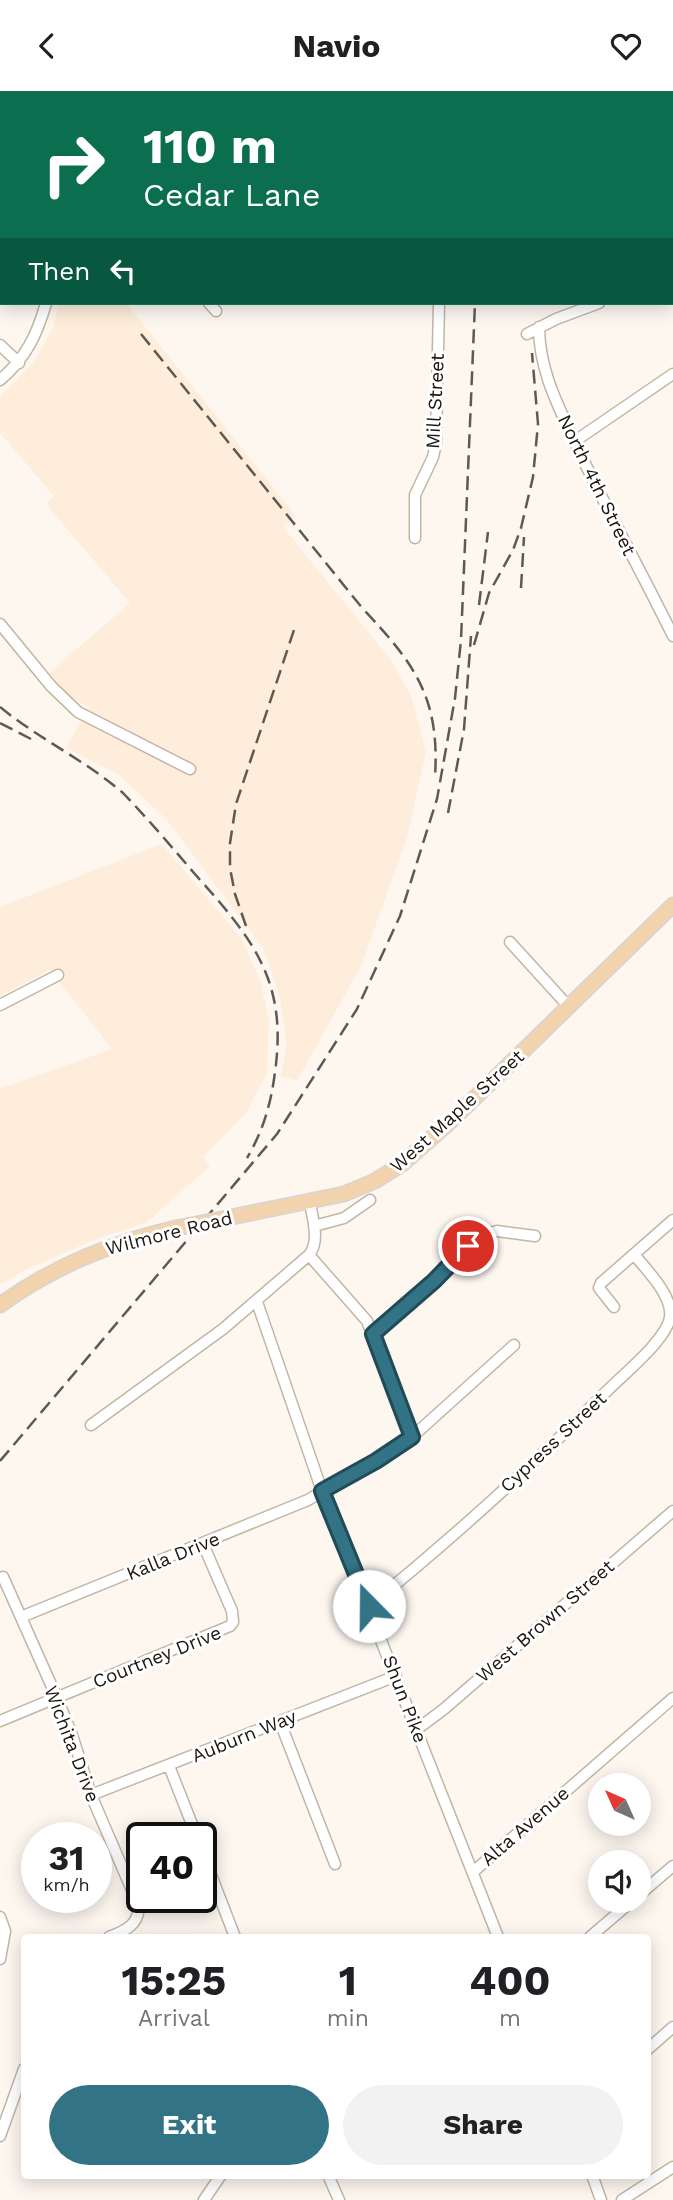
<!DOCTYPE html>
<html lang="en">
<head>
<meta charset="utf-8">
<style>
	body { margin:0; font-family:"Work Sans",sans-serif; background:#f2f2f2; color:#202124; height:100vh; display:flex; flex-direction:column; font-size:26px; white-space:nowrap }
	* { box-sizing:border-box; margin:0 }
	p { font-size:23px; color:#757577 }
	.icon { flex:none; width:38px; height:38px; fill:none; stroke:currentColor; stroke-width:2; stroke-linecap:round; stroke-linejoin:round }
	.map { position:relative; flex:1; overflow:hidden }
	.sheet { position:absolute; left:21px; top:1843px; width:630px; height:245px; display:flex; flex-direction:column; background:#fff; border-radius:7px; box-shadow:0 4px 18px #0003 }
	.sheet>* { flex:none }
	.hud { position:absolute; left:0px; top:0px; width:674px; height:214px; box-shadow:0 4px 18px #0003; background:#0b6e4f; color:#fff; overflow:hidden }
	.needle { width:46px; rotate:315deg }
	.controls { position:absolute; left:588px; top:1682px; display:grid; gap:14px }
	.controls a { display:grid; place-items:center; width:63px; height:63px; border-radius:50%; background:#fff; box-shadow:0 4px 18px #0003; font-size:35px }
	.speed { position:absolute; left:21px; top:1731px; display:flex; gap:14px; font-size:35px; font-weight:700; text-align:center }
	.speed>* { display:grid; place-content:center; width:91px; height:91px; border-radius:50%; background:#fff; box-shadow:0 4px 18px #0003; line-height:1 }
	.speed small { font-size:18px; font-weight:400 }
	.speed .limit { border:4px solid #111; border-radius:10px; background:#fff; color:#111 }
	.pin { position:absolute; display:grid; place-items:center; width:60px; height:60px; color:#fff; margin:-30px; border:4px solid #fff; border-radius:50%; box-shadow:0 2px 7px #0007 }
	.me { position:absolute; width:77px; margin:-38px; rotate:338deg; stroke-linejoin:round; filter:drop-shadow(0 0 5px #0008) }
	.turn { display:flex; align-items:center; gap:24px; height:147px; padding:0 28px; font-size:32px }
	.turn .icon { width:91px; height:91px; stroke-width:2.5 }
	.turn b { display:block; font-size:49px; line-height:60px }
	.then { display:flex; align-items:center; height:66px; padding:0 28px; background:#0003; gap:14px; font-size:26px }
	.eta { display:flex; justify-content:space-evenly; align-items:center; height:119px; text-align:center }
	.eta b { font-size:42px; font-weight:700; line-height:49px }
	.action { display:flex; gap:14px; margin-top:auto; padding:14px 28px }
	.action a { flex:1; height:80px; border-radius:42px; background:#327386; color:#fff; font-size:28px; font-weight:700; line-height:80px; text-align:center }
	.action a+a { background:#f2f2f2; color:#202124 }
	header { display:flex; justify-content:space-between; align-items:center; height:91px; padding:0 28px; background:#fff; font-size:32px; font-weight:700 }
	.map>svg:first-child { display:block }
</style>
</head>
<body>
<header><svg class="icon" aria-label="back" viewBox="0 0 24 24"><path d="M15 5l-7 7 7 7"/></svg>Navio<svg class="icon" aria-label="heart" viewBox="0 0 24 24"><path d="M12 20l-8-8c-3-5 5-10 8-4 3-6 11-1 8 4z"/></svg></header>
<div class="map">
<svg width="673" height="2109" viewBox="0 0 673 2109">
	<rect width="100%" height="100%" fill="#fdf7f0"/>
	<path fill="#feeddb" d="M59,212H126L295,424L283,436L391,569L411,605L426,661L407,746L361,875L297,990L281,985L287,954L280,907L264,858L166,728L118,683L66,657L89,616L68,605L49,582L130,512L46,413L54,405L0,342V306L34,270L53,237Z
		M162,753L241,847L260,889L269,928L267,982L246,1022L203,1066L210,1075L146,1132L96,1148L23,1180L0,1194V998L112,958L50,879L0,905V816Z"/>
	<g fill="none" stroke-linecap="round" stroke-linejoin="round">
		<g stroke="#c3b5a5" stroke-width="13">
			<path id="minor" d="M242,2L244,0
				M362,2L363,0
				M608,2V0
				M0,67L2,66
				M209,212L216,220
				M539,236C539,281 560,318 578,358C608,421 642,482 673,545
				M527,243L556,228L599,212
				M0,254L19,272
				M0,289C26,267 37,244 46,212
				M575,350L673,283
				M415,447V404L433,366L436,352L439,212
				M0,533L51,595L78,621L190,678
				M510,851L569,916
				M0,914L58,884
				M314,1135L344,1127L370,1109
				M309,1164L367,1230L412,1346
				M257,1211L322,1400L498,1846
				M614,1216L599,1197L601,1192L673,1129
				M374,1243L480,1145L497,1140L535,1145
				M91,1334L223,1238L309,1164C320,1150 313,1129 310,1112
				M3,1486L57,1607L72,1644L91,1704L138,1813C141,1833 125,1840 109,1846
				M369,1515C453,1447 533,1374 609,1298C625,1282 667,1248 670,1226C673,1204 646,1179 634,1163
				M21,1526L308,1409L412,1346L514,1254
				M0,1630L230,1535L233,1531L232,1520L203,1453
				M280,1631L335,1773
				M416,1639L444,1618L673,1420
				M169,1675L197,1746
				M91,1704L396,1585
				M201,1758L235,1846
				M473,1781L673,1607
				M639,1804L673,1775
				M0,1826L5,1840L0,1868
				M590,1846L632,1810
				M648,1958L673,1936
				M0,2045L24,1978
				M328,2084L339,2109
				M592,2084L601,2109
				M204,2109L221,2084
				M622,2109L673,2076"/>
		</g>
		<g stroke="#d6d5d4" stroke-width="17">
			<path id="major" d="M290,0L293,2
				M672,199L673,200
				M222,1128L344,1103L375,1090L402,1073L452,1029L673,814
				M0,1214C54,1175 111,1152 176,1137"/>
		</g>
		<use href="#minor" stroke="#fff" stroke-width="10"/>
		<use href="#major" stroke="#f2d3ae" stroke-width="14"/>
		<path stroke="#5e5a53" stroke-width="2.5" stroke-dasharray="14 7" stroke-linecap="butt" d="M478,2V0
			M141,243L363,518C415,573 440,607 435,686
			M521,497L524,446
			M479,514L488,441
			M474,554L489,502L513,459L521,437L533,386L538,333L532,262
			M0,616C39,648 85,669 123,702C148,728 171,755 194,782C252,847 288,889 275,981C271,1013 263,1040 247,1067
			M0,632L31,648
			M448,722L464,638L471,545
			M246,835L235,803L230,777V752L236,713L295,536
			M0,1370L277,1043L357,918L400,825L437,708L455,607L461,549L475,212"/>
		<g stroke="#d6d5d4" stroke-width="17" stroke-linecap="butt">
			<path id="major-bridge" d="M176,1137L222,1128"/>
		</g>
		<use href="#major-bridge" stroke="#f2d3ae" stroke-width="14"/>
	</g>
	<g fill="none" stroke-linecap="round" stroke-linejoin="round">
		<g stroke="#204b57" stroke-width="18">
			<path id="route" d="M369,1515L322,1400L376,1370L412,1346L373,1243L434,1190L468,1155"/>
		</g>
		<use href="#route" stroke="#327386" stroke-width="12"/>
	</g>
	<g text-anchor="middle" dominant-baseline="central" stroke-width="6" stroke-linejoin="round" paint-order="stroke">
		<g font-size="19" fill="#1a1610" stroke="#fff">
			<text transform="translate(435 310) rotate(-87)">Mill Street</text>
			<text transform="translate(597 394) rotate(64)">North 4th Street</text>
			<text transform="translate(457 1020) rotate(-42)">West Maple Street</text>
			<text transform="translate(169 1142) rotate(-14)">Wilmore Road</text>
			<text transform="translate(553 1351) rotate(-43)">Cypress Street</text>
			<text transform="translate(173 1465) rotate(-22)">Kalla Drive</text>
			<text transform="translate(545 1530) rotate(-41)">West Brown Street</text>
			<text transform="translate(157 1566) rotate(-22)">Courtney Drive</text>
			<text transform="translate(405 1608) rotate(69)">Shun Pike</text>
			<text transform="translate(244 1645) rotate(-22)">Auburn Way</text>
			<text transform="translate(72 1653) rotate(69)">Wichita Drive</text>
			<text transform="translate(525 1735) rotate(-41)">Alta Avenue</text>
		</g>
	</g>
</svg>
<div class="controls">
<a><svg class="needle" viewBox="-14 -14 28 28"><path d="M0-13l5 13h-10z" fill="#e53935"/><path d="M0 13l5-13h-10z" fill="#757577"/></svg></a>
<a><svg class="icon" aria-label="sound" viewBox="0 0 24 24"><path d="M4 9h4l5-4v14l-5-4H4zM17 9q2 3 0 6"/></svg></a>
</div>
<div class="speed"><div>31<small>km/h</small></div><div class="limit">40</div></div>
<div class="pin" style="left:468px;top:1155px;background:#d93025"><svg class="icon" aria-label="arrive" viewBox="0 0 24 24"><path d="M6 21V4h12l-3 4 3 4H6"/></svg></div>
<svg class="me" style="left:369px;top:1515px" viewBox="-20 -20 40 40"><circle r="19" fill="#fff"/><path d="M0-13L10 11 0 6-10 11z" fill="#327386"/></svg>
<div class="hud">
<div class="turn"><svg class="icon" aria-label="right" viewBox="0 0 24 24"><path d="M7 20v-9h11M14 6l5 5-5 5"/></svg><div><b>110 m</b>Cedar Lane</div></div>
<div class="then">Then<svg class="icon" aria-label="left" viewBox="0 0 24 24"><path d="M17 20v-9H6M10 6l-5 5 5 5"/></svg></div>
</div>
<section class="sheet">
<div class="eta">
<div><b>15:25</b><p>Arrival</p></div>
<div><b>1</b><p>min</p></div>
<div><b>400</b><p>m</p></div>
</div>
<div class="action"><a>Exit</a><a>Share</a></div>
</section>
</div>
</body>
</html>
